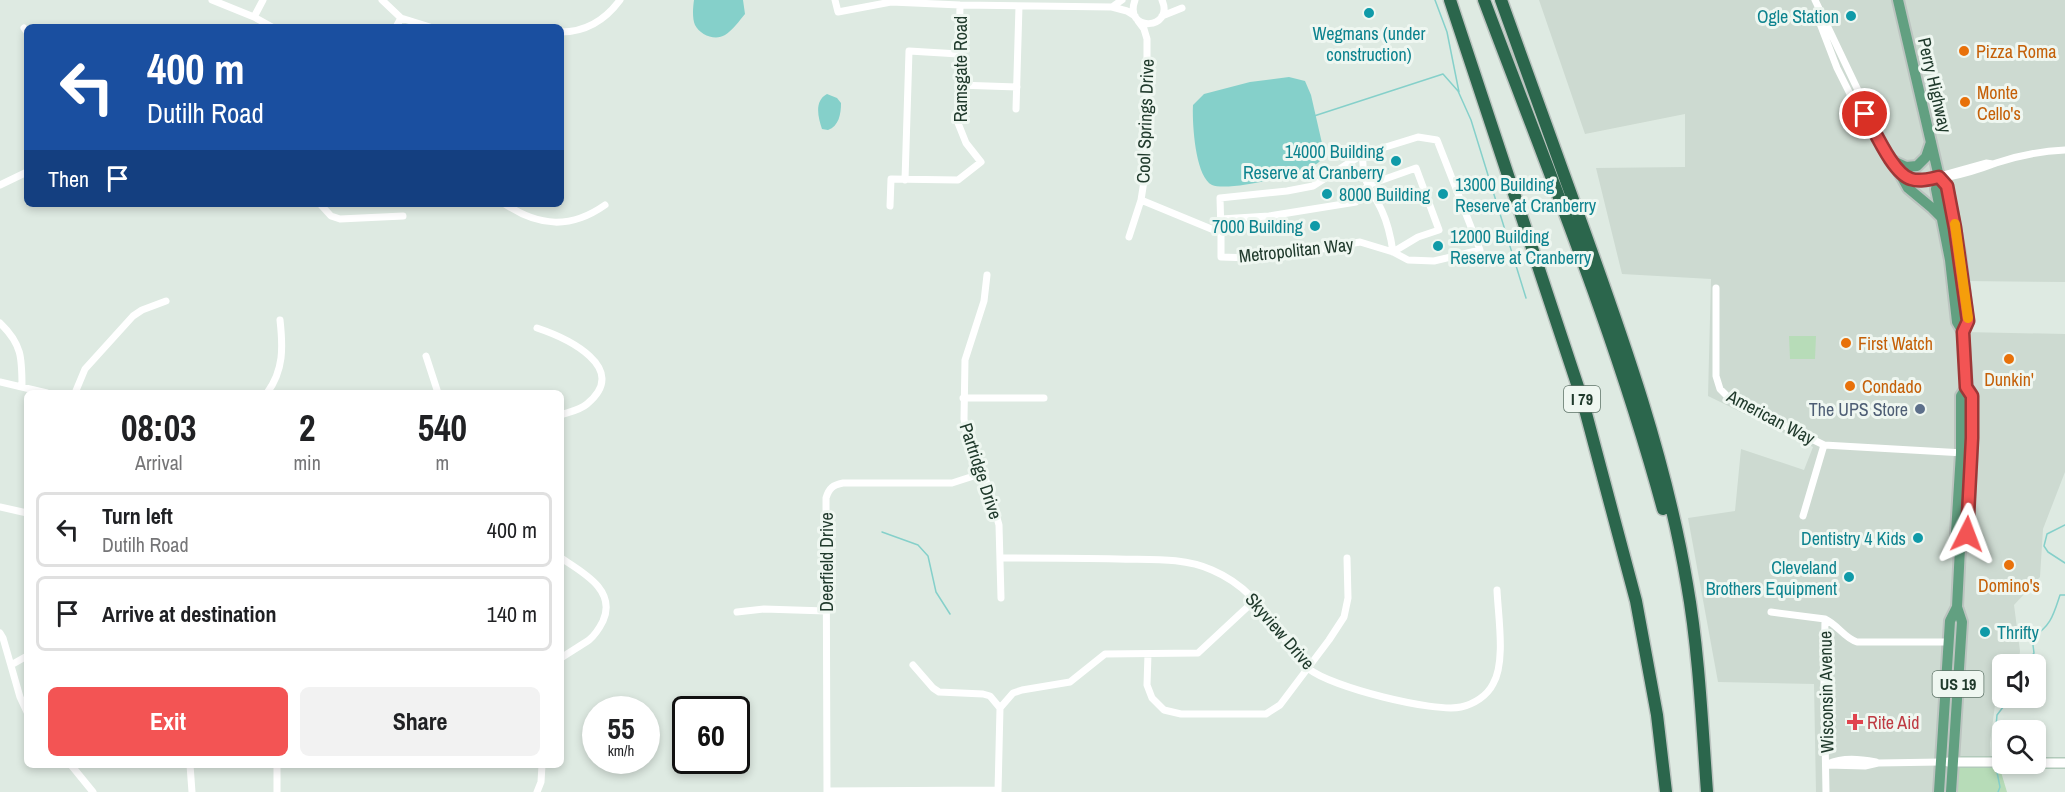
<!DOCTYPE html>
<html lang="en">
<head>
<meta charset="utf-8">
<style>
	body { margin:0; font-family:"Archivo Narrow",sans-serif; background:#f2f2f2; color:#202124; height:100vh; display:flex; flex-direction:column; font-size:22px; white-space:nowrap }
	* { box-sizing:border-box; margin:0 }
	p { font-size:20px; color:#757577 }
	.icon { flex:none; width:33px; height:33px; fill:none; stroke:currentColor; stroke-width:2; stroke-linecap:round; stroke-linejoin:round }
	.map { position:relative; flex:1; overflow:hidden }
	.drawer { position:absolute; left:24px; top:390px; width:540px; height:378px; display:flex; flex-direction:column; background:#fff; border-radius:9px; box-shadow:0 3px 9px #0003 }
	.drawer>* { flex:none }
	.top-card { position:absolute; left:24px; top:24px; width:540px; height:183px; border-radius:9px; box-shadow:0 3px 9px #0003; background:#1a4fa0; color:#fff; overflow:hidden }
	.tools { position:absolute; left:1992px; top:654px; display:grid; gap:12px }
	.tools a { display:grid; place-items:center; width:54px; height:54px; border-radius:9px; background:#fff; box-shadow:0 3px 9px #0003; font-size:30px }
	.speed { position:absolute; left:582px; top:696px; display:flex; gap:12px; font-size:30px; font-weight:700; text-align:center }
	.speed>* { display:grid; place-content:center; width:78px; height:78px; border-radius:50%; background:#fff; box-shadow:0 3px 9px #0003; line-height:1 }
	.speed small { font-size:15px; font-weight:400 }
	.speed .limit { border:3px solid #111; border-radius:9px; background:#fff; color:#111 }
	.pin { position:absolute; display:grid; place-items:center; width:51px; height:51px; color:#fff; margin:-26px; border:3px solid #fff; border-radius:50%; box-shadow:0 2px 6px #0007 }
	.me { position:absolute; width:66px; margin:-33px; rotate:3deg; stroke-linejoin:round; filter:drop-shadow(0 0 4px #0008) }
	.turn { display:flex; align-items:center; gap:21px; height:126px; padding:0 24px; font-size:27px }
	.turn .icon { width:78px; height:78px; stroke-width:2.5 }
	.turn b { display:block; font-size:42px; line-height:51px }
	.then { display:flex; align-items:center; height:57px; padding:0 24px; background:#0003; gap:12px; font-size:22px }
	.eta { display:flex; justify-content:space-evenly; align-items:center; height:102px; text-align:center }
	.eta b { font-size:36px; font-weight:800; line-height:42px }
	.cta { display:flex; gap:12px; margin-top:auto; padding:12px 24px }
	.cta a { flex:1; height:69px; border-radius:9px; background:#f35454; color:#fff; font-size:24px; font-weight:800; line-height:69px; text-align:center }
	.cta a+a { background:#f2f2f2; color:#202124 }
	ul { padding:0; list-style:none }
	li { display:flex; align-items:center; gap:18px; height:75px; margin:0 12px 9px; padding:0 12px; border:3px solid #e0e0e0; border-radius:9px }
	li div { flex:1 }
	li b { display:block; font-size:22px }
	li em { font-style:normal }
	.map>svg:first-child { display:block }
</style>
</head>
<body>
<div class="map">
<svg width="2065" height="792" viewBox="0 0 2065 792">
	<rect width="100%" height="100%" fill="#deeae2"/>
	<path fill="#cddad1" d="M1539,0H2065V282L1964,281V332L2065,334V472L2043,529L2040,577L2014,605L2020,651L2018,664H2002V697L1995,705L1990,743L1991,762H1941L1939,792H1816L1814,684L1718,682L1688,518L1735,511L1741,449L1804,470L1813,447L1708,396L1711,279L1622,274L1596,168L1685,167V114L1585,134Z"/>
	<path fill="#b7dcb8" d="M1789,336H1816L1815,359H1790Z
		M1953,762H1998L2007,792H1951Z"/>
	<path fill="#85d0ca" d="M694,0H743L745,14C739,21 733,30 725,35C715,41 700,35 695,25C692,18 693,7 694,0Z
		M1289,77L1305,81L1311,95L1324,152C1323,154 1322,159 1320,161C1308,174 1229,192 1212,185C1195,177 1192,122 1193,105L1204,94L1250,82Z
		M827,94L837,98L841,103C841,114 839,126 828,130L822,129C818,117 814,101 827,94Z"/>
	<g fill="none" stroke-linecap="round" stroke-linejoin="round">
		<path stroke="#85d0ca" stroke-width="1.5" d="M1435,0L1447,32L1459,92
			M1314,116L1443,74L1458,91L1471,120L1526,298
			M2065,525L2047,534L2044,546L2048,552L2065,563
			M882,532L918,545L928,556L936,592L950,614
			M2026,664L2034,653L2032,637C2051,627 2054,613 2060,595H2065
			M1995,759L1994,749L1997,715L2010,698
			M1996,767L2000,787L1998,792"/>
		<g stroke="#b2cabb" stroke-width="12">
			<path id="secondary" d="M1948,762H2002
				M2036,763H2065"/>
		</g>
		<g stroke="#bcc4c0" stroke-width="14">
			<path id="primary" d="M1898,0L1939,177L1936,189L1950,260L1957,322L1963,332L1967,387L1972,395V452L1967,534L1960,548
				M1891,160L1906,167L1917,166L1926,157L1931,142
				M1898,170L1908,188L1932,208L1942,218
				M1939,177L1947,186L1960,253L1968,321L1963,332
				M1939,792L1950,621L1957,607L1960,548L1956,533L1961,453V396L1967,387
				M1951,792L1962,622L1957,607"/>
		</g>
		<g stroke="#bcc4c0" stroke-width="15">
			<path id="highway" d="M1450,0L1583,402L1636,601L1657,715L1666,792
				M1484,0C1547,168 1616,335 1663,509
				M1501,0C1528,74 1554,148 1581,222C1624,341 1666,460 1687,584C1699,652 1702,723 1707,792"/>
		</g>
		<path stroke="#fff" stroke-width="7" d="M212,0L254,17L272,27
			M382,0L401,18L430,27
			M835,0L838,12L891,2L960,5L1112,7L1127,11L1135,16
			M1135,0C1123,33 1175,30 1162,0
			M1815,0L1865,105V114
			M1112,7L1122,0
			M1819,11V21L1837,68L1852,98L1858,109L1865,114L1893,163
			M1162,16L1182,8
			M254,17L263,0
			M396,27L401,18
			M24,28L27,32
			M561,32C586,32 606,19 620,0
			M958,85L1017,87
			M1016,109L1019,6
			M1902,174C1921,189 1975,171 1996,163C2017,156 2043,151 2065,150
			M1943,175L1986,163L1993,164
			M905,180L909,51L959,54
			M0,185L27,172
			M1141,200L1221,233V257L1252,258L1300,253L1360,242L1393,252L1408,260L1434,261L1480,250L1437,140L1418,137L1363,154C1361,183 1371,187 1382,211C1388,224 1391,238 1393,252L1418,237L1439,230L1416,168L1368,185L1356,202L1269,216L1221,219
			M320,204L331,216L340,219L403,216
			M505,204C539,227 571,229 605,205
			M890,206L891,179L958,180L981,162L966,143L958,123L960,5
			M1221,233L1220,198L1287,191L1313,186L1363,154
			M1129,237L1141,200L1147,162V39L1144,29L1138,21
			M987,275L984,301L965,360L964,419L968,442L987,483L999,525L1001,598
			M1716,288V376L1720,389L1730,399L1824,445L1964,453
			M0,323C22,344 22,358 22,387
			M537,328C567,338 631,368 587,404C580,410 569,412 561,415
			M426,356L438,393
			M0,382L47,393
			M75,393L85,369L133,316L142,310L166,301
			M267,393C284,370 283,347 280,320
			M963,398H1044
			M0,507L27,513
			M1803,516L1824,445
			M561,558C582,572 617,590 603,621C599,629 595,635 589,640C580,646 570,652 561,658
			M1000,558C1040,558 1079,558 1118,559C1150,560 1183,557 1212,570C1247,585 1262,608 1283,637C1291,648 1298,661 1309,669C1331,687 1434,713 1461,707C1474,704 1487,696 1493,684C1506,662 1498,615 1497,590
			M737,612L764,609L826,611
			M1771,612L1825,619C1838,625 1844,638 1857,642H1948
			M1825,619L1824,683L1826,792
			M0,633L3,638L20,697L27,712
			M1148,654L1147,685L1152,698L1164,710L1181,714H1266L1280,705L1329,640L1344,617L1348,598L1347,558
			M11,665L27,656
			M913,665L933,688L939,692L983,694L990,696L1000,708
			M1828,764C1843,757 1860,759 1876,762
			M71,765L93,792
			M190,765L192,792
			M1827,765L1865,766L1878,763L1941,762
			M827,791L998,790
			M277,792V765
			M537,792L541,782L542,765
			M827,792L826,498C829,488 833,485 843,483H952L983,473
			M998,792L1000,708L1013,693L1022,690L1070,682L1105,654L1198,653L1256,599"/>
		<use href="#secondary" stroke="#fff" stroke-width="9"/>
		<use href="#primary" stroke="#62a081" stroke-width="10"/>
		<use href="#highway" stroke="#2b664c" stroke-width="12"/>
	</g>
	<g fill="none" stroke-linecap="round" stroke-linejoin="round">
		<g stroke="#9e3737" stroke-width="15">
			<path id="route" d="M1865,114C1875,131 1893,174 1911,179C1920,182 1930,179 1939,177L1947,186L1955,228L1968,321L1963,332L1966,387L1972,396V438L1967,534"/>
		</g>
		<use href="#route" stroke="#f35454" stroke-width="10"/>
		<path stroke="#f59e0b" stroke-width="10" d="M1955,224L1968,318"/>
	</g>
	<g fill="#0f9aa8" stroke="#eff7f1" stroke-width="2">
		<circle cx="1369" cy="13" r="6"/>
		<circle cx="1851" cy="16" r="6"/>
		<circle cx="1396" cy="161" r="6"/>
		<circle cx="1327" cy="194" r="6"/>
		<circle cx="1443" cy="194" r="6"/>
		<circle cx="1315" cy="226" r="6"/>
		<circle cx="1438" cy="246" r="6"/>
		<circle cx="1918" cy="538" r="6"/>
		<circle cx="1849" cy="577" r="6"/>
		<circle cx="1985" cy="632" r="6"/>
	</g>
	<g fill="#e8710a" stroke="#eff7f1" stroke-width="2">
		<circle cx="1964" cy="51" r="6"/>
		<circle cx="1965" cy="102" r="6"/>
		<circle cx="1846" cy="343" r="6"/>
		<circle cx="2009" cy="359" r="6"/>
		<circle cx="1850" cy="386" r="6"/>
		<circle cx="2009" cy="565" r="6"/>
	</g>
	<circle fill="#5c6f8a" stroke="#eff7f1" stroke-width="2" cx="1920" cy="409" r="6"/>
	<path fill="#e0444e" stroke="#eff7f1" stroke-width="2" d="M1852 713h6v6h6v6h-6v6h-6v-6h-6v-6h6z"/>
	<g text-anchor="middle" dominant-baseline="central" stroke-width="6" stroke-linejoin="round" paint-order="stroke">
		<g fill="#eff7f1" stroke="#5e7367" stroke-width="1.5">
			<rect x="1564" y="386" width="36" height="26" rx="4.5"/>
			<rect x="1932.5" y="671" width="51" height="26" rx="4.5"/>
		</g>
		<g font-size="16" font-weight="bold" fill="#203a2c">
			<text x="1582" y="399">I 79</text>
			<text x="1958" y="684">US 19</text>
		</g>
		<g font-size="18" fill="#0d838f" stroke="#eff7f1" text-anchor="end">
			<text x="1839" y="16">Ogle Station</text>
			<text x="1369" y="33" text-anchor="middle">Wegmans (under<tspan x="1369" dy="21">construction)</tspan></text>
			<text x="1384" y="151">14000 Building<tspan x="1384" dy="21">Reserve at Cranberry</tspan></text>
			<text x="1455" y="184" text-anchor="start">13000 Building<tspan x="1455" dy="21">Reserve at Cranberry</tspan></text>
			<text x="1339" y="194" text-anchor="start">8000 Building</text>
			<text x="1303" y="226">7000 Building</text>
			<text x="1450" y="236" text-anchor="start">12000 Building<tspan x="1450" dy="21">Reserve at Cranberry</tspan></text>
			<text x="1906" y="538">Dentistry 4 Kids</text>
			<text x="1837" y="567">Cleveland<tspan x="1837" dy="21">Brothers Equipment</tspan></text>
			<text x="1997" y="632" text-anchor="start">Thrifty</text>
		</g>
		<g font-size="18" fill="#c56008" stroke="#eff7f1" text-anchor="start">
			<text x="1976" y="51">Pizza Roma</text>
			<text x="1977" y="92">Monte<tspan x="1977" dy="21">Cello's</tspan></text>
			<text x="1858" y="343">First Watch</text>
			<text x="2009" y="379" text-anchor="middle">Dunkin'</text>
			<text x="1862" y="386">Condado</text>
			<text x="2009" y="585" text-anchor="middle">Domino's</text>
		</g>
		<g font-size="18" fill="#203a2c" stroke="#eff7f1">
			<text transform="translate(960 69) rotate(-90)">Ramsgate Road</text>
			<text transform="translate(1935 85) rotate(77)">Perry Highway</text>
			<text transform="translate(1145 121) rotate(-88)">Cool Springs Drive</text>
			<text transform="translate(1296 250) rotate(-6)">Metropolitan Way</text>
			<text transform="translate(1771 417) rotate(28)">American Way</text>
			<text transform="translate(981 471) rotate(72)">Partridge Drive</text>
			<text transform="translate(826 562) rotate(-90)">Deerfield Drive</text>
			<text transform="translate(1280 631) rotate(49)">Skyview Drive</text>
			<text transform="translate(1826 692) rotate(-91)">Wisconsin Avenue</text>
		</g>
		<g font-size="18" fill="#4e5e75" stroke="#eff7f1" text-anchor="end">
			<text x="1908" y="409">The UPS Store</text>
		</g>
		<g font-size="18" fill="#be3a42" stroke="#eff7f1" text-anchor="start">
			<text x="1867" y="722">Rite Aid</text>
		</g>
	</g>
</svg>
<div class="tools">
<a><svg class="icon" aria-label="sound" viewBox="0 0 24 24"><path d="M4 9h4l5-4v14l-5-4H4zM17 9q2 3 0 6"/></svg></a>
<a><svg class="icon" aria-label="search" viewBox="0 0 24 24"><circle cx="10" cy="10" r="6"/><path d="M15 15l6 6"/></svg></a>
</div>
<div class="speed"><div>55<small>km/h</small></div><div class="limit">60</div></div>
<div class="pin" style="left:1865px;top:114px;background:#d93025"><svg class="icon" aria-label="arrive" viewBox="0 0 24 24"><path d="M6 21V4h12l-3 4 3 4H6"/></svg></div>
<svg class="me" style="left:1967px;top:534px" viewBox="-20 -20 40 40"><path d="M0-17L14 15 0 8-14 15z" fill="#f35454" stroke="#fff" stroke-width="4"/></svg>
<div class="top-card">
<div class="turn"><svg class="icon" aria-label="left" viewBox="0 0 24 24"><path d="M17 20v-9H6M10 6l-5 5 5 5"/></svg><div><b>400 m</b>Dutilh Road</div></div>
<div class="then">Then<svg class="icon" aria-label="arrive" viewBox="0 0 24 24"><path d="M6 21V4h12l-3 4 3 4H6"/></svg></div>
</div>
<section class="drawer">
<div class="eta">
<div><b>08:03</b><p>Arrival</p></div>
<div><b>2</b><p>min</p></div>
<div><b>540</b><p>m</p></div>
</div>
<ul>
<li><svg class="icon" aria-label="left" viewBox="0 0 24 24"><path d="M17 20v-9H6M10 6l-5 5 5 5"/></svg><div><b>Turn left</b><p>Dutilh Road</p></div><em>400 m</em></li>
<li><svg class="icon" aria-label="arrive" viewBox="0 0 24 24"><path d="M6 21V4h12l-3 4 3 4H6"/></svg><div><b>Arrive at destination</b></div><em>140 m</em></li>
</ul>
<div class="cta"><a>Exit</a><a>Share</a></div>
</section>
</div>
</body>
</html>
